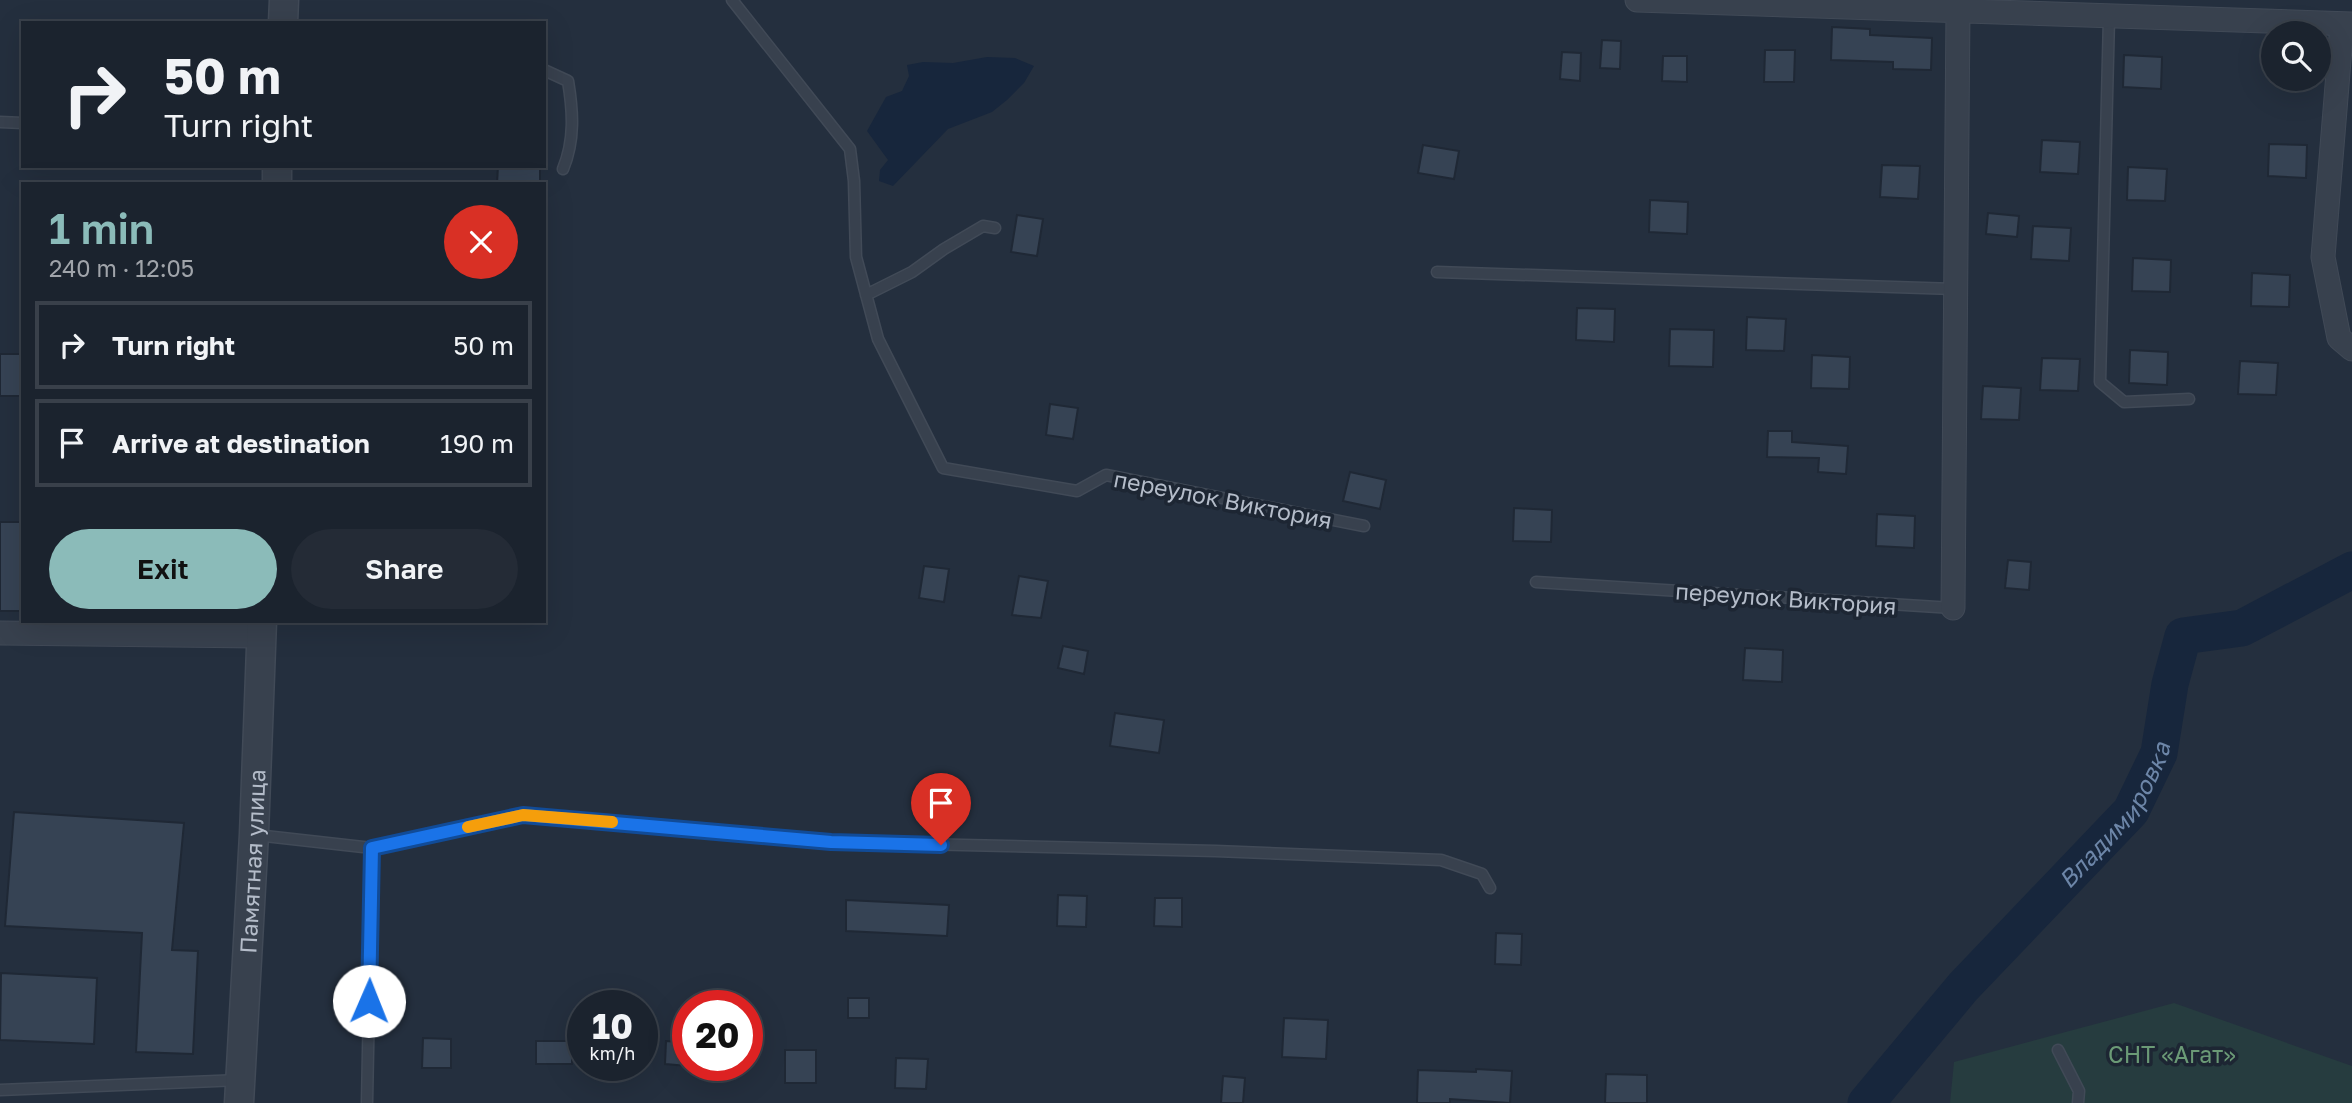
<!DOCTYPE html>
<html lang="en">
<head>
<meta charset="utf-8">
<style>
	body { margin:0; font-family:"Golos Text",sans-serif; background:#242b36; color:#f1f3f6; height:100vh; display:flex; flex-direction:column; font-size:26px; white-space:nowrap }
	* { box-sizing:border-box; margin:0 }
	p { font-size:23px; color:#a0a4aa }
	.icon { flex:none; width:38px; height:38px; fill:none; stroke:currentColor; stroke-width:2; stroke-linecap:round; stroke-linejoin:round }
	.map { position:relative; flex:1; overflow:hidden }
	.details { position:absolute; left:21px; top:182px; width:525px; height:441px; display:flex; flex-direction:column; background:#1b232e; border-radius:0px; box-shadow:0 7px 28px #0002,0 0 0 2px #39404a }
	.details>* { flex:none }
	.hud { position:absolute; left:21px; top:21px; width:525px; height:147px; border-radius:0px; box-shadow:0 7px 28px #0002,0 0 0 2px #39404a; background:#1b232e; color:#f1f3f6; overflow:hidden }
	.buttons { position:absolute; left:2261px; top:21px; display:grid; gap:14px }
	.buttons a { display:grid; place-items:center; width:70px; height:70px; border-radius:50%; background:#1b232e; box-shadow:0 7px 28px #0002,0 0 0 2px #39404a; font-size:35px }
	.speed { position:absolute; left:567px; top:990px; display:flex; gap:14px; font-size:35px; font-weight:700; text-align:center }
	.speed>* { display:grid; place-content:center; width:91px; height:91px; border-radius:50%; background:#1b232e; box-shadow:0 7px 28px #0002,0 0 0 2px #39404a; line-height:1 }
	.speed small { font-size:18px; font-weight:400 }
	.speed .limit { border:10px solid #d22; background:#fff; color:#111 }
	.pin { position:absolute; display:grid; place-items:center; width:60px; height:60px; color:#fff; margin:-72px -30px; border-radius:50% 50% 50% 0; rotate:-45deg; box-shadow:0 0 7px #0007 }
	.pin .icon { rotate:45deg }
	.me { position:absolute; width:77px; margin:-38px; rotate:1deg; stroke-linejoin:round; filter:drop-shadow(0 0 5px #0008) }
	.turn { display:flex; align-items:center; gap:24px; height:147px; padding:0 28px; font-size:32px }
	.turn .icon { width:91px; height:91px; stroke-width:2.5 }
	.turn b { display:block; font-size:49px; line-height:60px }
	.round { display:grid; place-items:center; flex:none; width:74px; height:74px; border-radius:37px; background:#242b36 }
	.headline { display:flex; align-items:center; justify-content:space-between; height:119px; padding:0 28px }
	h1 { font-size:42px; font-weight:600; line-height:52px; color:#8bbbb9 }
	.button { display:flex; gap:14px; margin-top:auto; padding:14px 28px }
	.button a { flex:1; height:80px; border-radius:42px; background:#8bbbb9; color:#111; font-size:28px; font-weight:600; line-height:80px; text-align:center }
	.button a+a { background:#242b36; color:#f1f3f6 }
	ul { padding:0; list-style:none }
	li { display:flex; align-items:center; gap:21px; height:88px; margin:0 14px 10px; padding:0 14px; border:4px solid #39404a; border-radius:0px }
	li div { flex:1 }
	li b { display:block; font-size:26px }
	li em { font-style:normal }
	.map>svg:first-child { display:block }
</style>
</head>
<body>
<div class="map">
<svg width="2352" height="1103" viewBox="0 0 2352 1103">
	<rect width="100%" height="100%" fill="#242f3e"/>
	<path fill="#263c3f" d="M2174,1003L2352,1066V1103H1950L1954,1062Z"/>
	<path fill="#17263c" d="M987,57L1015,58L1034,66L1024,83L1007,100L992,112L948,129L893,186L879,181L880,170L888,160L867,131L886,97L902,91L909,76L907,65L923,62L953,63Z"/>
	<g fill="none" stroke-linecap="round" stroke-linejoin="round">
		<path stroke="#17263c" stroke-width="37" id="s1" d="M1866,1103L1963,987L2131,811L2159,753L2170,684L2183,636L2242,628L2352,570"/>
	</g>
	<path fill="#364354" stroke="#1f2835" stroke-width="2" d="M1832,27L1870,29V35L1932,38L1931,70L1893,69V62L1831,60Z
		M1602,40L1621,41L1620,69L1600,68Z
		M1765,50H1795L1794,82H1764Z
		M1562,52L1581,53L1580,81L1560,79Z
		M2124,55L2162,57L2161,89L2123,87Z
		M1663,56H1687V82L1662,81Z
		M2042,140L2080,142L2078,174L2040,172Z
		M2269,144L2307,145L2306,178L2268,176Z
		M1423,145L1459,151L1454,179L1418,173Z
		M1882,165L1920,166L1918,199L1880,197Z
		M498,166H540V184H497Z
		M2128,167L2167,169L2165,201L2127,200Z
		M1650,200L1688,202L1687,234L1649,232Z
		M1988,213L2019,216L2017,237L1986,234Z
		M1017,215L1043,219L1037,256L1011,252Z
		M2033,226L2071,228L2069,261L2031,259Z
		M2133,258L2171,260L2170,292L2132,291Z
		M2252,273L2290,275L2289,307L2251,306Z
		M1577,308L1615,309L1614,342L1576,340Z
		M1747,317L1786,319L1784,351L1746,350Z
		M1670,329L1714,330L1713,367L1669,366Z
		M2130,350L2168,352L2167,385L2129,383Z
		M0,354H23V396H0Z
		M1812,355L1850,357L1849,389L1811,388Z
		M2042,358L2080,359L2078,391L2040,390Z
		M2240,361L2278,363L2276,395L2238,394Z
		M1983,386L2021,388L2019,420L1981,419Z
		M1050,404L1078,408L1073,439L1046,435Z
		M1768,431H1792V442L1848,446L1846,474L1818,472L1819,458L1767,457Z
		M1350,472L1386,480L1380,509L1343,501Z
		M1514,508L1552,510L1551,542L1513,541Z
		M1877,514L1915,516L1914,548L1876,546Z
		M0,522H23V611H0Z
		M2008,560L2031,562L2029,590L2005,588Z
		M924,566L949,569L944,602L919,598Z
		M1019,576L1048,581L1041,618L1012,615Z
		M1063,646L1088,651L1084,674L1058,668Z
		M1745,648L1783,650L1782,682L1743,680Z
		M1115,713L1164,720L1159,753L1110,746Z
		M14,812L184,823L172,950L198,951L193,1054L136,1052L142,933L5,926Z
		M1058,895L1087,896L1086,927L1057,926Z
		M1155,898H1182V927L1154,926Z
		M846,900L949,905L947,936L846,931Z
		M1496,933L1522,934L1521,965L1495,964Z
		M1,973L97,978L94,1044L0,1040Z
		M848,998H869V1018H848Z
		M1284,1018L1328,1020L1326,1059L1282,1057Z
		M423,1038L451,1039V1068H422Z
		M536,1041H572V1064H536Z
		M666,1041L688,1043V1066L665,1064Z
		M785,1050H816V1083H785Z
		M896,1058L928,1059L926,1089L895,1088Z
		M1476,1069L1512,1071L1510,1103L1450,1099V1103H1417L1418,1070L1476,1072Z
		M1606,1074L1647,1075V1103H1605Z
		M1223,1076L1245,1078L1243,1103H1221Z"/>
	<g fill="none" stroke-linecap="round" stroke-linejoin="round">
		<g stroke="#414a57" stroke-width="13">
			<path id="service" d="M732,0L850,149L854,181L856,257L878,339L943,468L1077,491L1106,475L1364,526
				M2109,17L2100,382L2124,402L2189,399
				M544,70L568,81C573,111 575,140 563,169
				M0,122L23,123
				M1437,272L1955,289
				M866,295L912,272L944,249L983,226L995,228
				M1536,582L1953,608
				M256,835L372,848L523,815L831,842L1216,851L1441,860L1482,874L1490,888
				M2058,1050L2079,1091L2078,1103
				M0,1090L240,1080
				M367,1103L372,848"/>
		</g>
		<g stroke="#414a57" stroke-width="25">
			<path id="minor" d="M1637,0L2352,24
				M2342,24L2323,257L2339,338L2352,349
				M1953,608L1958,9
				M0,633L262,636"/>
		</g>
		<g stroke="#414a57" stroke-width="31">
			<g id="tertiary">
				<path d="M283,23L284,0"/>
				<path d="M277,184V166"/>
				<path id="s2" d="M239,1103L254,834L262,621"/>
			</g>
		</g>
		<use href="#service" stroke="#38414e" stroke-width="10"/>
		<use href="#minor" stroke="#38414e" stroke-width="23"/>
		<use href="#tertiary" stroke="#38414e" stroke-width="28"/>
	</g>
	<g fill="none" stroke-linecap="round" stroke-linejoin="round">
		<g stroke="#114b97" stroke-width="18">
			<path id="route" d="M369,1001L372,848L523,815L831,842L941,845"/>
		</g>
		<use href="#route" stroke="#1a73e8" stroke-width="12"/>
		<path stroke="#f59e0b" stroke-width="12" d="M468,827L523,815L612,822"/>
	</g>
	<g text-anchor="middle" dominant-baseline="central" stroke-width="7" stroke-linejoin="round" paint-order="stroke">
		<g font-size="23" fill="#b4bcc9" stroke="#1d2633">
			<text transform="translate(1223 499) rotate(11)">переулок Виктория</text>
			<text transform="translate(1786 598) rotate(4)">переулок Виктория</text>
			<text stroke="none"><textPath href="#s2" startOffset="242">Памятная улица</textPath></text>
		</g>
		<g font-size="23" fill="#6b9a76" stroke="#1d2633">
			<text x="2172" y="1054">СНТ «Агат»</text>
		</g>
		<g font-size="24" font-style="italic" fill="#6d86a8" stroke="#1d2633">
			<text stroke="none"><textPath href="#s1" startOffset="382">Владимировка</textPath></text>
		</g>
	</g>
</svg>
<div class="buttons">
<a><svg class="icon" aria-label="search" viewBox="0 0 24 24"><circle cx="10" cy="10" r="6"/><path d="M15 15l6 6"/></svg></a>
</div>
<div class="speed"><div>10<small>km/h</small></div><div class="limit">20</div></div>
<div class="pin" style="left:941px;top:845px;background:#d93025"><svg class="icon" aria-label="arrive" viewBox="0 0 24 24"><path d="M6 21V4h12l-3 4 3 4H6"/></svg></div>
<svg class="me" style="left:369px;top:1001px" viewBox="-20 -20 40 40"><circle r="19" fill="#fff"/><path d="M0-13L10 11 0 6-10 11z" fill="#1a73e8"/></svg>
<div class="hud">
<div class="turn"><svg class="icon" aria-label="right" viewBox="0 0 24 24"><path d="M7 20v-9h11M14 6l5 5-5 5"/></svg><div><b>50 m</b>Turn right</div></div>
</div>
<section class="details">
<div class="headline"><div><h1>1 min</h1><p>240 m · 12:05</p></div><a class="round" style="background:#d93025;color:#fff"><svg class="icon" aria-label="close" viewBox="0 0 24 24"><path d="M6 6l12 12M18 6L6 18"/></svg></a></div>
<ul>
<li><svg class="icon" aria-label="right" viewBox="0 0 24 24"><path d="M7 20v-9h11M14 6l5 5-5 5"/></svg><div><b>Turn right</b></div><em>50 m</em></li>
<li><svg class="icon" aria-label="arrive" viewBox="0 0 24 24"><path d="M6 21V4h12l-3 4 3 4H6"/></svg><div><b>Arrive at destination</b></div><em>190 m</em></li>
</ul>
<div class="button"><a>Exit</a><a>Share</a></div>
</section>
</div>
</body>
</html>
